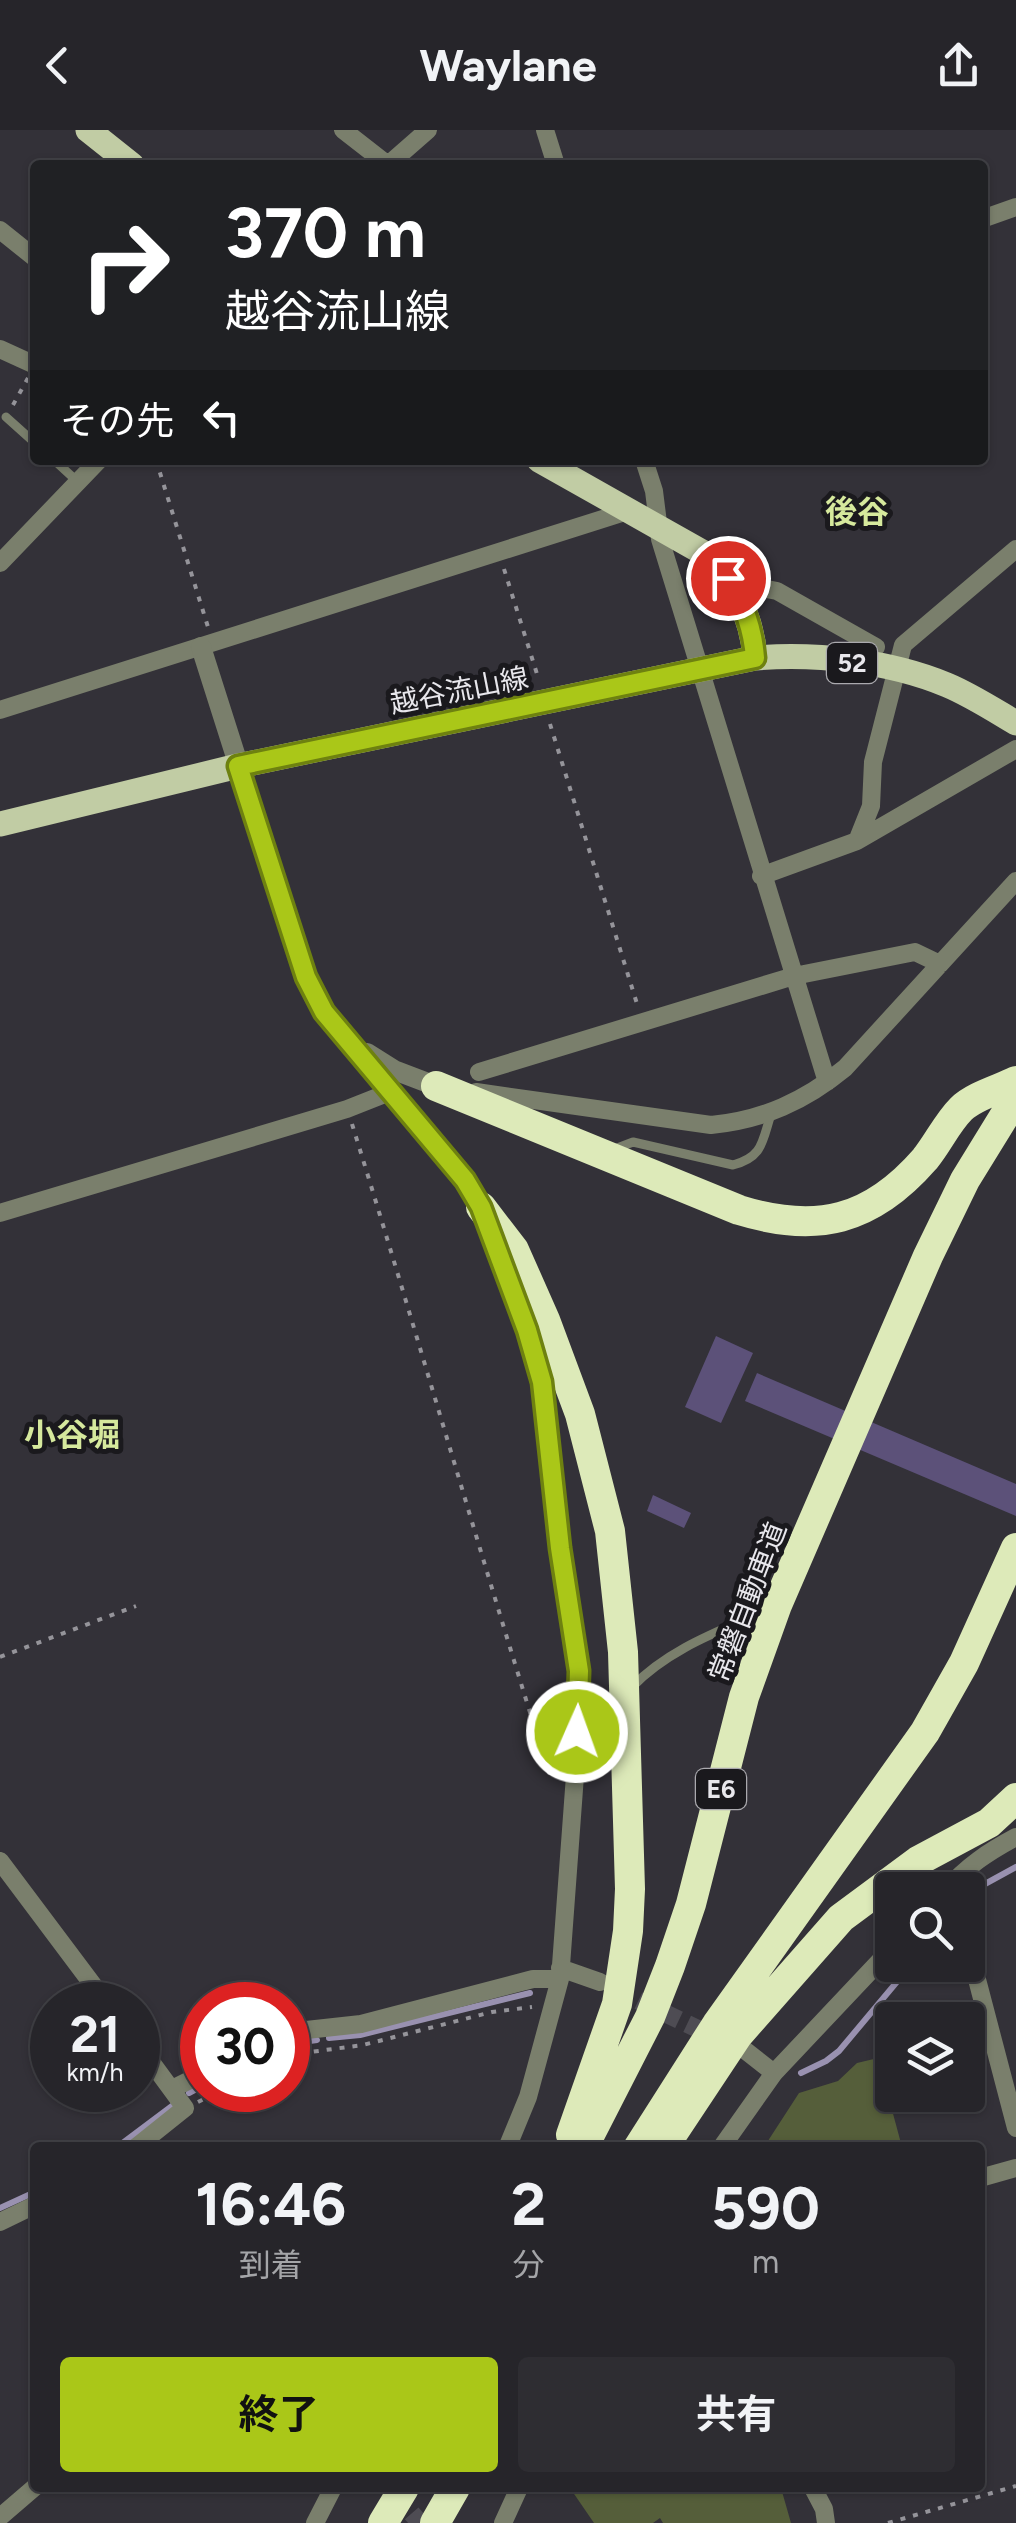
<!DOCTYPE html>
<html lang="ja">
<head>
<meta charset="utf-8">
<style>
	body { margin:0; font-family:Figtree,"Noto Sans JP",sans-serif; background:#2e2d32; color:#f1f3f6; height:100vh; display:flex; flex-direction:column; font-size:38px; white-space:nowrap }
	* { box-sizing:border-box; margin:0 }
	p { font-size:32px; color:#a4a5a8 }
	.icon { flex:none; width:55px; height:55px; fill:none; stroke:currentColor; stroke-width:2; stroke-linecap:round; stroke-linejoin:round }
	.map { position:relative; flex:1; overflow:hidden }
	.panel { position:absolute; left:30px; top:2012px; width:955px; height:350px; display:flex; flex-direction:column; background:#26252a; border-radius:10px; box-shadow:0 2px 8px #0004,0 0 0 2px #424247 }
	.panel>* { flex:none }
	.banner { position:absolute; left:30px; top:30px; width:958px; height:305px; border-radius:10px; box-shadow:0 2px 8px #0004,0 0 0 2px #424247; background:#202124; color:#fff; overflow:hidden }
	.buttons { position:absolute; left:875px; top:1742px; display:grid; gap:20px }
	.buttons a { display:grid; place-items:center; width:110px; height:110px; border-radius:10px; background:#26252a; box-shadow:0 2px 8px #0004,0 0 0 2px #424247; font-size:50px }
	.speed { position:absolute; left:30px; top:1852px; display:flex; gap:20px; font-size:50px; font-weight:700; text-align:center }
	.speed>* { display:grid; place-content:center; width:130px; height:130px; border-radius:50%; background:#26252a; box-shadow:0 2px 8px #0004,0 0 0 2px #424247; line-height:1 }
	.speed small { font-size:25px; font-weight:400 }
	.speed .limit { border:15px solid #d22; background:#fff; color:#111 }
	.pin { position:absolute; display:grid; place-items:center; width:85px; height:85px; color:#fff; margin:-42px; border:5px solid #fff; border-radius:50%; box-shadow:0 2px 10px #0007 }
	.me { position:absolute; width:110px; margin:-55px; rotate:2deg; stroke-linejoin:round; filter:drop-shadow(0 0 8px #0008) }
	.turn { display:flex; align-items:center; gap:35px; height:210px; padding:0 30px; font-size:45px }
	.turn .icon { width:130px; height:130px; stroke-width:2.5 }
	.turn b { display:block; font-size:70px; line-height:85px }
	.then { display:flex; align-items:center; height:95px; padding:0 30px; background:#0003; gap:20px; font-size:38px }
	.eta { display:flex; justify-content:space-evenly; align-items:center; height:170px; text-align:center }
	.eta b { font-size:60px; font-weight:700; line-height:70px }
	.cta { display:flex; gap:20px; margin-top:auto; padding:20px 30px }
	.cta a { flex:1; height:115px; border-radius:10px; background:#aac718; color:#111; font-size:40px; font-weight:700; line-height:115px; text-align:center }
	.cta a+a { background:#2e2d32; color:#f1f3f6 }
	header { display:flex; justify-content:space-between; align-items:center; height:130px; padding:0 30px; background:#26252a; font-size:45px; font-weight:700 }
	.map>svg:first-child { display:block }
</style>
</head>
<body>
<header><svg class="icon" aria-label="back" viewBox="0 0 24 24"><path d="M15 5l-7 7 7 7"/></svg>Waylane<svg class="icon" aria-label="share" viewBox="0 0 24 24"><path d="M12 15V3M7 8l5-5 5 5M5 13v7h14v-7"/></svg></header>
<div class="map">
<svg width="1016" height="2393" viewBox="0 0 1016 2393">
	<rect width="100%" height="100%" fill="#333138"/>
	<path fill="#555e3a" d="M878,1928L902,2017H764L799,1963L838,1951L857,1933Z
		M570,2358H781L791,2393H663L660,2388L653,2393H594Z"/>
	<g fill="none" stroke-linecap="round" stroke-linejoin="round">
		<path stroke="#9991b0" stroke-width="6" d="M968,1768L974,1760L1016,1737
			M329,1908L360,1905L530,1863
			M288,1914L317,1910
			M801,1943L826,1931L839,1921L911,1835
			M189,1963L202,1956
			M116,2018L172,1976
			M0,2078L35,2062"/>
	</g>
	<path fill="#5c5179" d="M716,1206L753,1223L721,1293L685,1277Z
		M757,1243L1016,1354V1386L745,1271Z
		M653,1365L691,1383L684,1398L647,1381Z"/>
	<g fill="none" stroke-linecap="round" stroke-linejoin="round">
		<path stroke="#4e4c53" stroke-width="18" stroke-dasharray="18 9" stroke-linecap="butt" d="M614,1859L717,1908
			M394,2363L420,2393"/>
		<path stroke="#95949a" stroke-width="4" stroke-dasharray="5 8" stroke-linecap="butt" d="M13,275L28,248
			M156,330L208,497
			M504,439L537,544
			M550,594L638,877
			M352,994C419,1210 481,1428 549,1643H556
			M0,1527L136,1476
			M288,1925L363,1915L492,1882L532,1877
			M198,1972L221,1960
			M888,2393L1016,2356"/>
		<path stroke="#7a7f6c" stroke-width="9" d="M6,287L35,313
			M54,330L78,352
			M612,1020L633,1012L733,1035C763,1027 762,1012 771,984
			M632,1557C670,1518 720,1501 769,1479"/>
		<path stroke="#7a7f6c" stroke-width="18" d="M343,0L388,35
			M545,0L556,35
			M388,35L428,0
			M982,89L1016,77
			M0,100L35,128
			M0,219L35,235
			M644,330L654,361L660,409L827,952
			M0,433L99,330
			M739,466L762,458L777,461L876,517
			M0,580L628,381
			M857,711L871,676L873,632L903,515L1016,419
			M761,746L857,711L1016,619
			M479,942L794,846L915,822L940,834
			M476,962L711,995C763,990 805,971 845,938L1016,751
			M0,1083L347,979L390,962
			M491,1103L527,1201L542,1252L560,1418L579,1541L576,1632L560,1849L528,1967L507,2018
			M0,1731L108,1875
			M946,1760C967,1736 988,1722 1016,1707
			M968,1815L1016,1998
			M560,1838L600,1852
			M288,1902L361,1894L533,1849H560
			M746,1921L774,1943
			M172,1959L202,1944
			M135,2018L185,1978L138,1914
			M721,2018L774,1943L892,1818
			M980,2048L1016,2038
			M0,2092L35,2075
			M813,2358L824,2379L826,2393
			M0,2387L35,2357
			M315,2393L333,2358
			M503,2393L519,2358"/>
		<path stroke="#7a7f6c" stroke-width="20" d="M201,517L306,847C350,934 430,994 481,1077
			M367,923L394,940L436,956"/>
		<path stroke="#c1cca4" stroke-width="25" d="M88,0L132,35
			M539,330L702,422C733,450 752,485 755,528
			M0,694L238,636L755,528C816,523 890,531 947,555C971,565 994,580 1016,593"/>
		<path stroke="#ddeab9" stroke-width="30" d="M436,956L739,1080C817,1104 871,1091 925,1029C938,1013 947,993 961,979C974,966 1000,959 1016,951
			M481,1077L514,1120L545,1190L580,1284L610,1401L623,1522L630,1759L628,1801L617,1874L571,2005
			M583,2018L650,1887L670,1836L691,1774L744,1567L777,1475L928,1126L965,1050L1016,967
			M638,2018L717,1894L925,1602L964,1533L1016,1418
			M663,2018L738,1905L841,1788L918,1731L989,1693L1016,1668
			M383,2393L404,2358
			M435,2393L455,2358"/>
	</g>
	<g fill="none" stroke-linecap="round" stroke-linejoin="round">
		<g stroke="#6e8110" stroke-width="25">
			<path id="route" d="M577,1602L579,1541L560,1418L542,1252L527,1200L481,1077L465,1050L324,882L306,847L238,636L755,528C753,500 743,472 728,448"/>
		</g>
		<use href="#route" stroke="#aac718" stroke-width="18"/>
	</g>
	<g text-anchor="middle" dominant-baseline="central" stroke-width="10" stroke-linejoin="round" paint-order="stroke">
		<g fill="#1a191d" stroke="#aaa9ae" stroke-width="2.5">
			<rect x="827" y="513" width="50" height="40" rx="8"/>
			<rect x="696" y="1639" width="50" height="40" rx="8"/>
		</g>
		<g font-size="25" font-weight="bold" fill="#e8e7ec">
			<text x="852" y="533">52</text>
			<text x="721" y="1659">E6</text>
		</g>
		<g font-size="28" fill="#e8e7ec" stroke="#1a191d">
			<text transform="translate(459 560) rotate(-11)">越谷流山線</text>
			<text transform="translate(747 1472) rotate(-69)">常磐自動車道</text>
		</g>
		<g font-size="32" font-weight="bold" fill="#d6e99d" stroke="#1a191d">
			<text x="857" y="382">後谷</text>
			<text x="72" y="1305">小谷堀</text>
		</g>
	</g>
</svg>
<div class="buttons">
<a><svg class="icon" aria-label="search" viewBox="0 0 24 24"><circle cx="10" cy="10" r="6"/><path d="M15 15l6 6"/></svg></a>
<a><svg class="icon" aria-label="layers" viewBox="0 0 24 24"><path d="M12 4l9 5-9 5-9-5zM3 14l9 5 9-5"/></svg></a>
</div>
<div class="speed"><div>21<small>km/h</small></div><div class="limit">30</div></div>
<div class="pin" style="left:728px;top:448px;background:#d93025"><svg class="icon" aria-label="arrive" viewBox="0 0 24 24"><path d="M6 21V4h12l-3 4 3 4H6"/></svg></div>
<svg class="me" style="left:577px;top:1602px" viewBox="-20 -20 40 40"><circle r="17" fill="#aac718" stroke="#fff" stroke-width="3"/><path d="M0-11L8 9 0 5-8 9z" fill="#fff"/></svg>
<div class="banner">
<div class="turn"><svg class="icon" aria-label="right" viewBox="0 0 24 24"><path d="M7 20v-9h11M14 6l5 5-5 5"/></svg><div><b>370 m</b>越谷流山線</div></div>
<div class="then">その先<svg class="icon" aria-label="left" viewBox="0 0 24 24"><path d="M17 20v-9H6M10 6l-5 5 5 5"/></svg></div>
</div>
<section class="panel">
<div class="eta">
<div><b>16:46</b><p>到着</p></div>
<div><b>2</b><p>分</p></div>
<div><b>590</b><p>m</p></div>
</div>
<div class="cta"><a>終了</a><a>共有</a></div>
</section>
</div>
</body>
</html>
